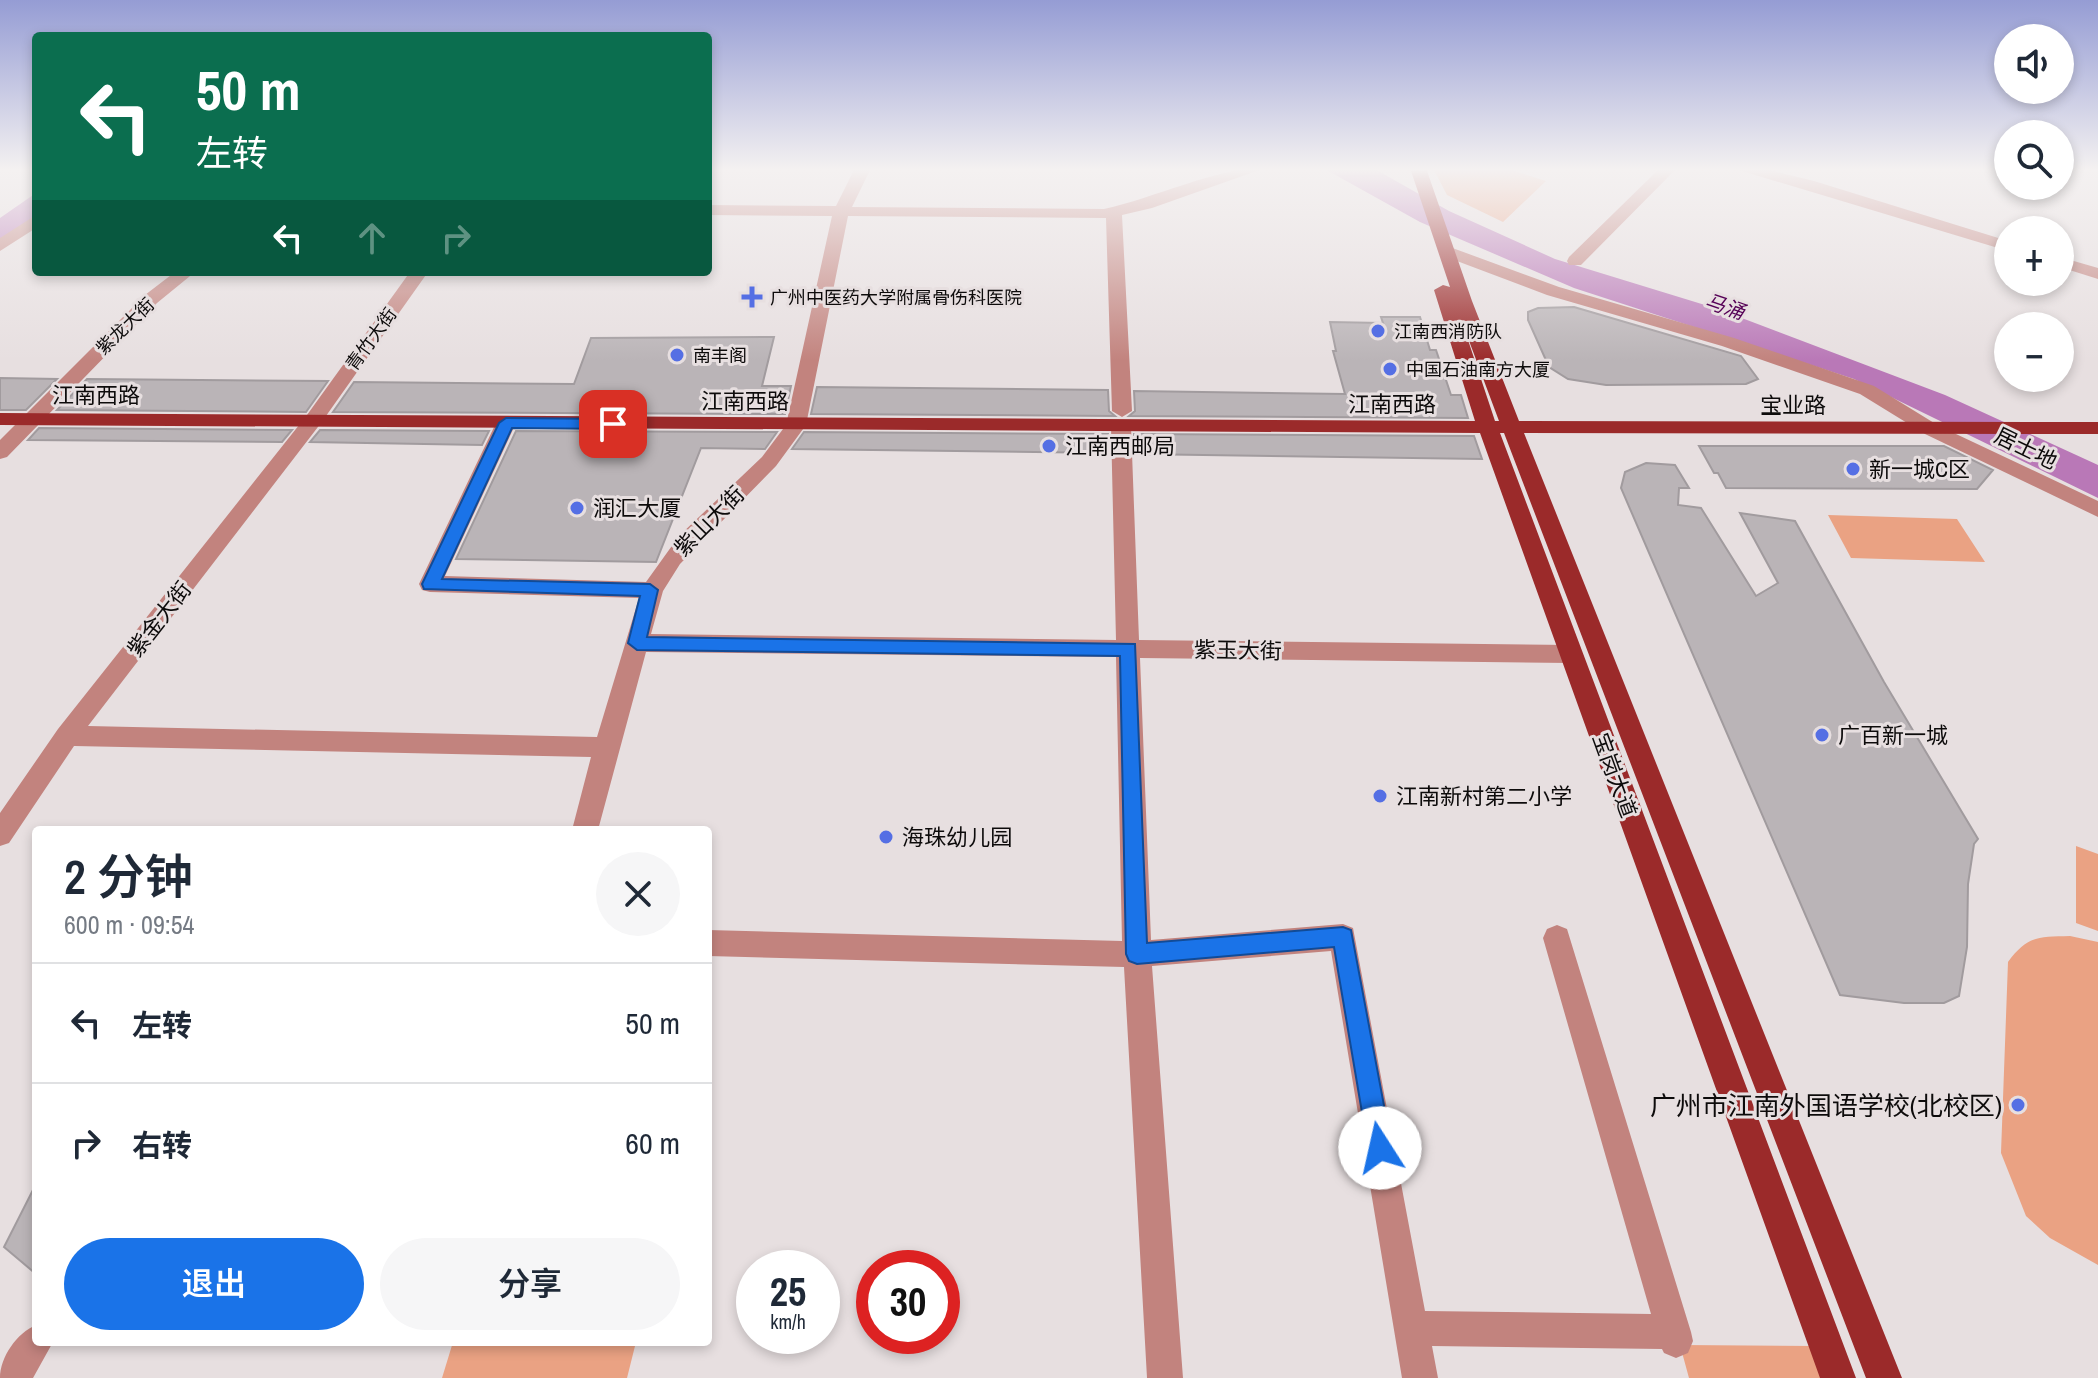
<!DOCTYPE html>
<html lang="zh">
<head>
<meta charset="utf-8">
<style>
	body { margin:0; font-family:"Archivo Narrow","Noto Sans SC",sans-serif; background:#f6f6f7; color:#1f2937; height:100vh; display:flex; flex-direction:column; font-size:30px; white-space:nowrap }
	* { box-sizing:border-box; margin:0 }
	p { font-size:26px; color:#747a83 }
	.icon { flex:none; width:44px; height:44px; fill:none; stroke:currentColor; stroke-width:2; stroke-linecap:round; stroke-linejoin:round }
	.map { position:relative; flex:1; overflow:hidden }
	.drawer { position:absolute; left:32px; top:826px; width:680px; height:520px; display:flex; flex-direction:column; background:#fff; border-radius:8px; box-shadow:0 4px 12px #0003 }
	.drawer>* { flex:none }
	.guide { position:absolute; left:32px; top:32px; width:680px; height:244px; border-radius:8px; box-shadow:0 4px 12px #0003; background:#0b6e4f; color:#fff; overflow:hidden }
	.controls { position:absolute; left:1994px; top:24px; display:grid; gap:16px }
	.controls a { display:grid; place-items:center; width:80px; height:80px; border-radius:50%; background:#fff; box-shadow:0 4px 12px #0003; font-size:40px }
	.speed { position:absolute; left:736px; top:1250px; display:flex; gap:16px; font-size:40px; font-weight:700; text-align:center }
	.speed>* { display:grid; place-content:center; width:104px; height:104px; border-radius:50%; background:#fff; box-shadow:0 4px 12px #0003; line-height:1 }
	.speed small { font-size:20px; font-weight:400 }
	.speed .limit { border:12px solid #d22; background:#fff; color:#111 }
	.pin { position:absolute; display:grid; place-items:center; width:68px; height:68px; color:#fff; margin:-34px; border-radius:16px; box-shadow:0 4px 12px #0006 }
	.me { position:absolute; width:88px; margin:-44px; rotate:350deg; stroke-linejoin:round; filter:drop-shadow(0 0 6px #0008) }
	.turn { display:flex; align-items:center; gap:28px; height:168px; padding:0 32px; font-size:36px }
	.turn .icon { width:104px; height:104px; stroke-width:2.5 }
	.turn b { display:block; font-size:56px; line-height:68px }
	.lanes { display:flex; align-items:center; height:76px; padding:0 32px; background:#0003; justify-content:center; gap:40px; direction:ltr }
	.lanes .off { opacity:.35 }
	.round { display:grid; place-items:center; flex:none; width:84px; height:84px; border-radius:42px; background:#f6f6f7 }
	.head { display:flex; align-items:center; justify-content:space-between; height:136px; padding:0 32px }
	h1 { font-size:48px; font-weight:600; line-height:60px }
	.primary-button { display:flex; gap:16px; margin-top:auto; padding:16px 32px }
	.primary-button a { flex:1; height:92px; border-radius:48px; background:#1a73e8; color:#fff; font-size:32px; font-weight:600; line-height:92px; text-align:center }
	.primary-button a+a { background:#f6f6f7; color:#1f2937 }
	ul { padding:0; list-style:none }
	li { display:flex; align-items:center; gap:24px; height:120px; padding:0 32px; border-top:2px solid #e0e1e3 }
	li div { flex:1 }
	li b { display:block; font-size:30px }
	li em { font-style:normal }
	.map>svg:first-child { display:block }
</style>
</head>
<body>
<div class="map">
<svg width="2098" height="1378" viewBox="0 0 2098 1378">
	<rect width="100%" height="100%" fill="#e7dfe0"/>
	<path fill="#eaa283" d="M1433,168H1505L1546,181L1503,222L1447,195Z
		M1828,515L1957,519L1985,562L1851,558Z
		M2076,846L2098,854V931L2076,923Z
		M2070,936L2098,942V1265L2050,1238L2026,1216L2001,1153L2008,962C2028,935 2039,937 2070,936Z
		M453,1342H636L627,1378H442Z
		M1680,1345L1813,1346L1824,1378H1689Z"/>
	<path fill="#b978b7" d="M1323,168H1373L1449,211L1555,259L1718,309L1945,395L2098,465V498L1854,379L1574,288L1420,222Z
		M36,193V218L0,244V218Z"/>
	<path fill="#bab4b7" stroke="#a19b9e" stroke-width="2" d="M1574,307L1741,356L1758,379L1746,384L1606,385L1568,379L1549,367L1528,320V312L1538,308Z
		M1381,317H1420L1430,350H1436L1451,395H1461L1468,418L1129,416L1135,411L1134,391L1345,394L1333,351H1336L1330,322L1383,323Z
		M774,337L762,386H791L785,414L333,412L354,382L574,384L591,338Z
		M0,378L57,379L26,410H0Z
		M87,379L328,381L306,412L57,410Z
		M817,387L1108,390L1109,411L1115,416L811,414Z
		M39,428L292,430L282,442L28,440Z
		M320,430L489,431L482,445L310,442Z
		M516,431L777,432L765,449L701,448L656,562L456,559Z
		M804,432L1108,434L1109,453L792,449Z
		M1134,434L1474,436L1482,459L1135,454Z
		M1699,446H1944L1993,470L1977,489L1726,488L1718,473H1714Z
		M1646,463L1675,465L1689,488H1679L1678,505L1701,508L1756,596L1778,583L1740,513L1795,521L1884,682L1978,839L1974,844L1968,884L1967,947L1959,996L1944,1003H1904L1840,995L1621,488L1625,472Z
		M36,1184V1274L4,1247Z"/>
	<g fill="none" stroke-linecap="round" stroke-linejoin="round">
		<path fill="#c2837e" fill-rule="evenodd" d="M855,168H871L852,207L1104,209C1155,198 1215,168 1265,168L1152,208L1122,215L1132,411L1122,417L1112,411L1106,218L848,216L806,425L776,466L680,564L663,591L651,634L1116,640L1111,426L1121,420L1131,426L1139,640L1570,645L1578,648L1582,654L1578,660L1570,663L1140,658L1151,940L1343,924L1353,928L1425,1311L1651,1314L1543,938L1547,929L1557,925L1567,929L1691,1332L1693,1341L1688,1353L1676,1358L1664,1353L1662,1349L1432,1346L1438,1378H1402L1331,951L1152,966L1183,1378H1147L1124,967L708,956V930L1122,941L1116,657L646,652L598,830H572L591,757L74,746L9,843L0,846V813L58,729L307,415L410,272H428L321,423L88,726L597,737L639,598L430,592L422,590L419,584L496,423L506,417L516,423L445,576L646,582L679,536L762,457L786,425L832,216L708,215V205L836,206Z
			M1660,168H1677L1581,265H1569L1567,261L1569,257Z
			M1732,168H1760L1814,181L2008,241V251Z
			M36,215V228L0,251V238Z
			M1447,246L1559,287L1734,338L1874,386L1939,426L2098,501V517L1925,434L1860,394L1722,346L1547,295L1441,255L1439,251Z
			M2060,257L2098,268V279L2060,267Z
			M175,272H195L157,303L7,457L0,459V440L145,295Z
			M36,1325V1342H53L33,1378H0C0,1357 17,1333 36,1325Z"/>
		<path fill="#9b2a2a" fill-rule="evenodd" d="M1410,168H1426L1472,301L1519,421L2098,422V434L1524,433L1902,1378H1866L1504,433H1500L1856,1378H1820L1480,433L0,425V413L1475,421L1434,290L1443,285L1450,287ZM1462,322L1499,421H1495Z"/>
	</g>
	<linearGradient id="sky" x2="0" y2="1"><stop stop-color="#959cd4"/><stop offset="0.47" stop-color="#f4f1f1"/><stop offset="1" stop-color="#f4f1f1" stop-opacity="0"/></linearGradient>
	<rect width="2098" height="361" fill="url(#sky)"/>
	<path fill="#1a73e8" stroke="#114b97" stroke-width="2" d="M506,418L613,419L621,424L613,429L512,428L442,579L650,584L658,590L647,637L1135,644L1147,943L1343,927L1351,930L1392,1148L1388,1156L1380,1160L1371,1156L1368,1148L1334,947L1137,964L1129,961L1126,954L1120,656L637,650L628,643L640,596L424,589L422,584L499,423Z"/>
	<g fill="#556fe4" stroke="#e7dfe0" stroke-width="3">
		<path d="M748 285h8v8h8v8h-8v8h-8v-8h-8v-8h8z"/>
		<circle cx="1378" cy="331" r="8"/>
		<circle cx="677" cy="355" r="8"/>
		<circle cx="1390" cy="369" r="8"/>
		<circle cx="1049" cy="446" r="8"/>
		<circle cx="1853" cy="469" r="8"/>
		<circle cx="577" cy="508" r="8"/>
		<circle cx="1822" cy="735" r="8"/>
		<circle cx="1380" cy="796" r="8"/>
		<circle cx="886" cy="837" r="8"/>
		<circle cx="2018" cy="1105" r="8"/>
	</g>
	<g text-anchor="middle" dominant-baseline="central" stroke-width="6" stroke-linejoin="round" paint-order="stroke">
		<g font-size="18" fill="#0d0b0b" stroke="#e7dfe0" text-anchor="start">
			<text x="770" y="297">广州中医药大学附属骨伤科医院</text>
			<text x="1394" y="331">江南西消防队</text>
			<text x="693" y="355">南丰阁</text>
			<text x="1406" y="369">中国石油南方大厦</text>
		</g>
		<g font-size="18" fill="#0d0b0b" stroke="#e7dfe0">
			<text transform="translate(125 326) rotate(-44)">紫龙大街</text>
			<text transform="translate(371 339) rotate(-54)">青竹大街</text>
		</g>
		<g font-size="20" font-style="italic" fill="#550156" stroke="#e7dfe0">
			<text transform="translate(1725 306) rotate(19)">马涌</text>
		</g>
		<g font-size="22" fill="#0d0b0b" stroke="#e7dfe0">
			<text x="96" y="395">江南西路</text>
			<text x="745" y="401">江南西路</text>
			<text x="1392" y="404">江南西路</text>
			<text x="1793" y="405">宝业路</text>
			<text transform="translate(2026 448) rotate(26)">居士地</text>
			<text transform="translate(709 521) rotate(-45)">紫山大街</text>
			<text transform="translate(159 619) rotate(-52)">紫金大街</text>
			<text transform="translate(1238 650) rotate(1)">紫玉大街</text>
			<text transform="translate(1615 775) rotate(70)">宝岗大道</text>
		</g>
		<g font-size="22" fill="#0d0b0b" stroke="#e7dfe0" text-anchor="start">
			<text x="1065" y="446">江南西邮局</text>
			<text x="1869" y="469">新一城C区</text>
			<text x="593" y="508">润汇大厦</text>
			<text x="1838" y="735">广百新一城</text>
			<text x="1396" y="796">江南新村第二小学</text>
			<text x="902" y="837">海珠幼儿园</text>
		</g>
		<g font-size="26" fill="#0d0b0b" stroke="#e7dfe0" text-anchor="end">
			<text x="2002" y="1105">广州市江南外国语学校(北校区)</text>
		</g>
	</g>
</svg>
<div class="controls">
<a><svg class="icon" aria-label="sound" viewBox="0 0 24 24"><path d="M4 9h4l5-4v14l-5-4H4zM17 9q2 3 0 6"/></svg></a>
<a><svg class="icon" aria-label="search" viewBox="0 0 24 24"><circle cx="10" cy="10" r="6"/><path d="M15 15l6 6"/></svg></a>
<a>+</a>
<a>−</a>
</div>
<div class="speed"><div>25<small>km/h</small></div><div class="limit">30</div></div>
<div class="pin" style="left:613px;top:424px;background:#d93025"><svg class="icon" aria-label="arrive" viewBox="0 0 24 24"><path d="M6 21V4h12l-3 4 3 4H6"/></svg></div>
<svg class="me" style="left:1380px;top:1148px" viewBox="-20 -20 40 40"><circle r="19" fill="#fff"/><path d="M0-13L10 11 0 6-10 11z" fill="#1a73e8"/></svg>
<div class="guide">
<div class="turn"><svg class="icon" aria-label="left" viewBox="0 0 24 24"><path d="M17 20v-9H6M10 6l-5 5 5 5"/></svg><div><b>50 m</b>左转</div></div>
<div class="lanes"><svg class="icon" aria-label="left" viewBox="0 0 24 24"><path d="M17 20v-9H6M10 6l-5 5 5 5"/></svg><svg class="icon off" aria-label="ahead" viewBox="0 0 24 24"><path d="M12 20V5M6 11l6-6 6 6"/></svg><svg class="icon off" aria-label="right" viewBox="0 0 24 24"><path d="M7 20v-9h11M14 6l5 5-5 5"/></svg></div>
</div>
<section class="drawer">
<div class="head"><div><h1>2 分钟</h1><p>600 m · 09:54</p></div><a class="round"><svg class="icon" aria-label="close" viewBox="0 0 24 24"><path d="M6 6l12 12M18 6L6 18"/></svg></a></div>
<ul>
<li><svg class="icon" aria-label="left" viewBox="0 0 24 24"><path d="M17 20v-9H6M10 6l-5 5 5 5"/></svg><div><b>左转</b></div><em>50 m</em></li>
<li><svg class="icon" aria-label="right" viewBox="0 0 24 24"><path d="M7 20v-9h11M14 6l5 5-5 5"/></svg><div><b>右转</b></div><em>60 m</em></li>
</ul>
<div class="primary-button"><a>退出</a><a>分享</a></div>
</section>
</div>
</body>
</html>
